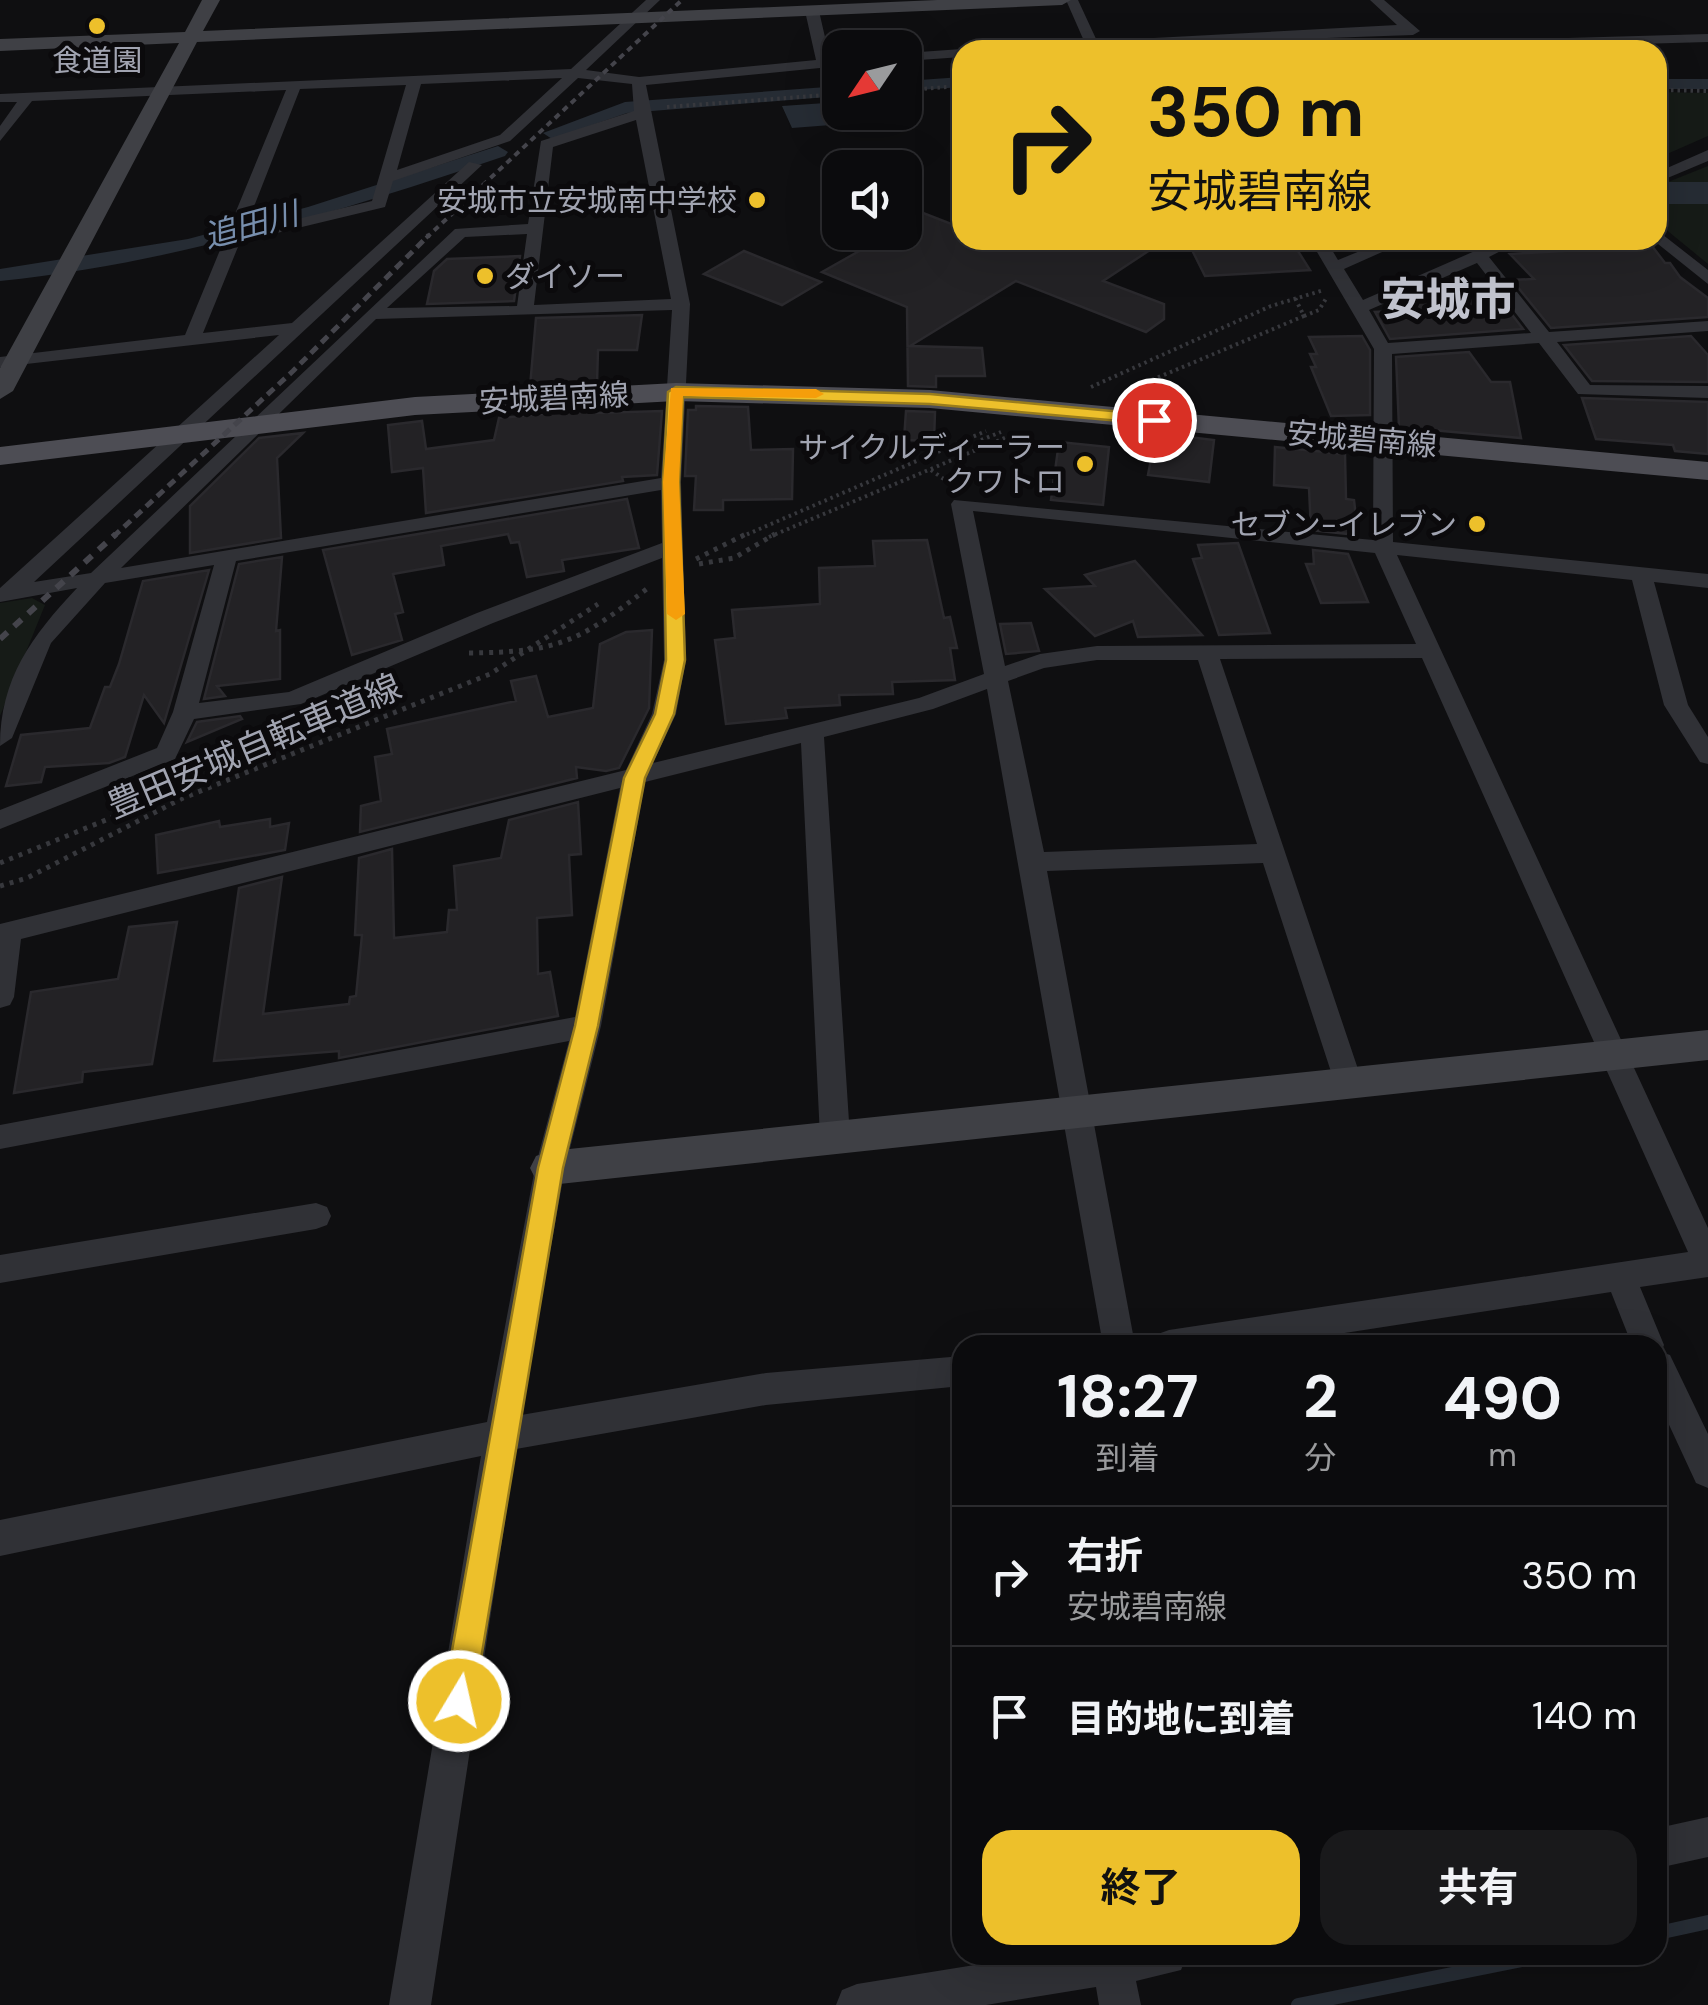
<!DOCTYPE html>
<html lang="ja">
<head>
<meta charset="utf-8">
<style>
	body { margin:0; font-family:"DM Sans","Noto Sans JP",sans-serif; background:#19191b; color:#f1f3f6; height:100vh; display:flex; flex-direction:column; font-size:38px; white-space:nowrap }
	* { box-sizing:border-box; margin:0 }
	p { font-size:32px; color:#9a9b9d }
	.icon { flex:none; width:55px; height:55px; fill:none; stroke:currentColor; stroke-width:2; stroke-linecap:round; stroke-linejoin:round }
	.map { position:relative; flex:1; overflow:hidden }
	.side { position:absolute; left:952px; top:1335px; width:715px; height:630px; display:flex; flex-direction:column; background:#0b0b0d; border-radius:30px; box-shadow:0 10px 40px #0002,0 0 0 2px #2b2b2e }
	.side>* { flex:none }
	.guide { position:absolute; left:952px; top:40px; width:715px; height:210px; border-radius:30px; box-shadow:0 10px 40px #0002,0 0 0 2px #2b2b2e; background:#edc02b; color:#111; overflow:hidden }
	.needle { width:65px; rotate:235deg }
	.tools { position:absolute; left:822px; top:30px; display:grid; gap:20px }
	.tools a { display:grid; place-items:center; width:100px; height:100px; border-radius:20px; background:#0b0b0d; box-shadow:0 10px 40px #0002,0 0 0 2px #2b2b2e; font-size:50px }
	.pin { position:absolute; display:grid; place-items:center; width:85px; height:85px; color:#fff; margin:-42px; border:5px solid #fff; border-radius:50%; box-shadow:0 2px 10px #0007 }
	.me { position:absolute; width:110px; margin:-55px; rotate:9deg; stroke-linejoin:round; filter:drop-shadow(0 0 8px #0008) }
	.turn { display:flex; align-items:center; gap:35px; height:210px; padding:0 30px; font-size:45px }
	.turn .icon { width:130px; height:130px; stroke-width:2.5 }
	.turn b { display:block; font-size:70px; line-height:85px }
	.eta { display:flex; justify-content:space-evenly; align-items:center; height:170px; text-align:center }
	.eta b { font-size:60px; font-weight:700; line-height:70px }
	.primary-button { display:flex; gap:20px; margin-top:auto; padding:20px 30px }
	.primary-button a { flex:1; height:115px; border-radius:30px; background:#edc02b; color:#111; font-size:40px; font-weight:700; line-height:115px; text-align:center }
	.primary-button a+a { background:#19191b; color:#f1f3f6 }
	ul { padding:0; list-style:none }
	li { display:flex; align-items:center; gap:30px; height:140px; padding:0 30px; border-top:2px solid #2b2b2e }
	li div { flex:1 }
	li b { display:block; font-size:38px }
	li em { font-style:normal }
	.map>svg:first-child { display:block }
</style>
</head>
<body>
<div class="map">
<svg width="1708" height="2005" viewBox="0 0 1708 2005">
	<rect width="100%" height="100%" fill="#0f0f11"/>
	<path fill="#161b17" d="M1658,92L1708,93V136L1658,158Z
		M1708,166V264L1658,223V186Z
		M32,598L45,605L0,716V603Z"/>
	<path fill="#262c34" d="M840,102V112L878,113L883,121L792,128L782,106Z"/>
	<g fill="none" stroke-linecap="round" stroke-linejoin="round">
		<path stroke="#262c34" stroke-width="14" d="M1658,1933L1708,1922
			M1298,2005L1546,1955"/>
		<path fill="#262c34" fill-rule="evenodd" d="M962,77V87L905,91V81Z
			M1658,79H1708V89H1658Z
			M840,86V96L627,113L552,139L543,133L625,102Z
			M498,146L508,152L505,156C339,212 174,263 0,281V269L188,239L308,207Z"/>
		<path fill="#262c34" fill-rule="evenodd" d="M1658,182H1708V204H1658Z"/>
	</g>
	<path fill="#232225" stroke="#2a292d" stroke-width="2.5" d="M905,206L962,228V240H1165L1103,281L1164,304V319L1146,332L1016,281L910,346L982,348L985,376H936V387L908,386L907,307L822,272L893,232H905Z
		M1187,240H1291L1310,270L1205,276Z
		M1652,246L1665,263H1670L1680,277L1708,298V317L1551,328L1512,280L1534,279L1510,254Z
		M744,251L821,282L782,305L704,274Z
		M520,256L514,301L427,304L434,271L447,259Z
		M1487,282L1523,329L1390,339L1375,312L1413,310L1405,298L1448,294L1441,284Z
		M642,315L637,350H598L597,383L530,387L536,318Z
		M1362,336L1370,350V415L1331,416L1311,367H1316L1310,354H1317L1309,337Z
		M1691,336L1708,355V382L1592,381L1564,345Z
		M1469,352L1491,382H1510L1521,438L1399,427L1396,357Z
		M1582,398L1708,402V454L1675,451L1673,445L1596,439Z
		M696,406L748,407L751,450L793,449L792,499L723,500V510H694L696,476H685L688,410H696Z
		M596,409V413L662,411L657,475L622,477L623,481L426,513L423,468L392,472L388,425L422,421L426,449L494,440L499,418Z
		M906,411L935,412L934,441L904,440Z
		M303,433L277,458L281,538L190,553V506L259,438Z
		M1156,433L1214,440L1209,482L1148,475Z
		M1059,442L1109,447L1103,505L1051,500Z
		M1275,447L1345,454L1346,499L1354,500L1358,535L1311,530L1309,488L1274,485Z
		M627,499L639,548L562,560L564,571L527,577L519,542L511,543L508,534L441,546L444,565L393,574L403,612L395,614L402,640L352,655L323,550Z
		M927,540L944,618L950,617L957,648H950L955,680L892,682L893,694L839,695L840,705L785,708L787,718L726,724L715,640L735,638L732,610L820,604L819,568L875,566L873,541Z
		M1238,543L1270,633L1219,635L1193,559L1202,558L1198,545Z
		M1313,550L1348,554L1368,602L1321,603L1306,564H1314Z
		M282,557L276,631L280,630V679L217,686L225,696L204,699L239,564Z
		M1135,561L1202,635L1138,637L1133,621L1095,636L1045,589L1095,586L1085,575Z
		M209,570L164,723L144,695L125,757L109,763L45,767L41,782L6,786L21,735L90,728L105,687H110L119,664L143,581Z
		M1031,623L1039,651L1006,654L1000,624Z
		M652,630L649,708L619,768L606,771L576,767L577,778L360,832L361,806L381,801L375,757L392,754L387,729L516,701L511,681L536,676L548,717L593,708L600,644L626,632Z
		M240,716L242,719L187,742L197,722Z
		M578,802L581,854L569,855L572,915L537,918L538,974L550,972L558,1016L339,1058V1051L214,1061L239,888L282,877L263,1014L349,1004L350,997L356,996L362,935H355L359,858L392,849L394,938L447,932L449,910H457L454,866L501,858L509,820Z
		M270,819V827L289,823L285,850L158,873L156,835L219,821L220,827Z
		M177,922L152,1064L83,1072L82,1082L14,1093L31,992L118,979L129,927Z"/>
	<g fill="none" stroke-linecap="round" stroke-linejoin="round">
		<path stroke="#37383d" stroke-width="4" stroke-dasharray="2.5 4" stroke-linecap="butt" d="M905,90L962,86
			M1658,90L1708,91
			M667,107L840,94
			M1304,316L1319,310L1327,297
			M1091,387L1271,306L1324,290
			M1128,390L1304,316L1295,298
			M981,440L1001,432
			M931,470L955,487
			M741,537L986,431
			M769,537L1014,434"/>
		<path stroke="#37383d" stroke-width="5" stroke-dasharray="4 6" stroke-linecap="butt" d="M696,559L746,534
			M699,564L734,558L775,534
			M469,653C560,652 578,642 648,588
			M0,863L185,788L215,751L271,727
			M0,886L27,878L183,798L490,674L598,604"/>
		<path fill="#303136" fill-rule="evenodd" d="M646,0H660L586,70L639,77L816,60L805,11L812,7L819,11L830,59L840,58V66L646,85L690,304L681,482L686,660L676,714L653,763L919,698L984,674L951,504L954,500L1373,540L1374,349L1310,240H1326L1338,260L1387,240H1409L1344,269L1363,300L1500,240H1522L1489,257L1549,332L1708,321V331L1557,342L1590,385L1708,386V398L1578,394L1539,343L1392,354L1393,542L1708,574V588L1654,582L1688,705L1708,737V764L1700,762L1664,705L1632,580L1397,555L1708,1228V1277L1640,1287L1664,1345L1661,1352L1670,1355L1708,1434V1488L1696,1483L1658,1401V1345H1632L1611,1292L1267,1345H1153L1158,1334L1169,1330L1688,1252L1422,658L1220,659L1362,1081L1358,1089L1348,1093L1338,1089L1334,1081L1263,863L1047,871L1135,1345H1103L987,689L933,709L824,737L850,1137L845,1146L835,1149L825,1146L820,1137L801,743L645,782L601,1026L565,1168L521,1415L766,1373L962,1356V1386L766,1405L516,1449L431,2005H389L481,1456L0,1556V1520L487,1422L535,1168L569,1041L0,1149V1125L575,1017L620,788L21,939L14,997L10,1005L0,1008V924L626,770L652,714L664,660L662,558L493,623L301,704L194,719L175,759L0,829V810L157,748L173,712L214,565L105,583L51,643L12,738L0,746C0,678 32,636 77,588L0,602V588L279,335L0,367V357L185,335L286,90L32,101L0,141V126L17,102H0V94L571,69ZM562,78L500,135L397,170L421,84ZM578,78L632,84L634,111L541,141L528,224L455,229L91,573L34,582L482,165L469,162L292,323L203,333L240,242L385,207L393,181L510,141ZM406,85L372,201L244,232L300,89ZM636,120L671,299L534,305L553,147ZM527,234L517,306L387,308L465,237ZM1477,263L1531,333L1388,343L1369,310ZM672,310L661,478L121,568L376,319ZM661,490L662,543L477,613L289,692L199,703L236,561ZM973,511L1375,553L1416,644L1097,646L1040,654L1005,666ZM1097,660H1198L1257,844L1044,852L1008,681L1044,668Z
			M1066,0H1078L1097,41L1397,25L1370,0H1384L1420,31L1413,35L989,50L996,46L1084,41Z
			M1708,34V42L1431,50L1422,46L1429,42Z
			M962,49L966,50L962,57L905,61V53Z
			M1708,150V161L1658,182V172Z
			M1658,231L1708,270V284L1653,240H1658Z
			M316,1203L327,1207L331,1216L327,1225L316,1229L0,1283V1255Z
			M1708,1817V1857L1658,1868V1828Z
			M1037,1955H1187L1181,1970L1136,1981L1141,2005H1099L1096,1987L986,2005H836L842,1990L857,1984Z"/>
		<path fill="#3f4045" fill-rule="evenodd" d="M202,0H220L203,31L937,0H1071L1062,5L197,42L13,391L0,399V368L179,43L0,51V39L185,32Z
			M1708,1030V1060L550,1185L536,1180L530,1168L536,1156L550,1151Z"/>
		<path fill="#4d4d54" fill-rule="evenodd" d="M676,383L930,390L1708,462V480L930,408L676,401L415,415L0,465V447L415,397Z"/>
		<path stroke="#44444b" stroke-width="4" stroke-dasharray="6 5" stroke-linecap="butt" d="M426,238L682,0"/>
		<path stroke="#44444b" stroke-width="5" stroke-dasharray="9 6" stroke-linecap="butt" d="M113,537L293,371L429,235"/>
		<path stroke="#44444b" stroke-width="6" stroke-dasharray="10 9" stroke-linecap="butt" d="M0,639L116,534"/>
	</g>
	<path fill="#edc02b" stroke="#9a7d1c" stroke-width="2.5" d="M676,387L930,394L1154,415L1162,420L1154,424L930,404L683,397L679,482L685,660L674,714L645,778L598,1026L563,1168L474,1701L470,1712L459,1716L448,1712L443,1701L538,1168L575,1026L624,778L655,714L666,660L663,482L668,392Z"/>
	<path fill="#f59e0b" d="M671,388L816,389L824,394L816,398L683,396L679,482L685,614L676,620L667,614L663,482Z"/>
	<g fill="#edc02b" stroke="#0b0a0c" stroke-width="4">
		<circle cx="97" cy="26" r="10"/>
		<circle cx="757" cy="200" r="10"/>
		<circle cx="485" cy="276" r="10"/>
		<circle cx="1085" cy="464" r="10"/>
		<circle cx="1477" cy="524" r="10"/>
	</g>
	<g text-anchor="middle" dominant-baseline="central" stroke-width="10" stroke-linejoin="round" paint-order="stroke">
		<g font-size="30" fill="#a1a4b1" stroke="#0b0a0c" text-anchor="end">
			<text x="97" y="60" text-anchor="middle">食道園</text>
			<text x="737" y="200">安城市立安城南中学校</text>
			<text x="505" y="276" text-anchor="start">ダイソー</text>
			<text x="1065" y="447">サイクルディーラー<tspan x="1065" dy="34">クワトロ</tspan></text>
			<text x="1457" y="524">セブン-イレブン</text>
		</g>
		<g font-size="30" fill="#a1a4b1" stroke="#0b0a0c">
			<text transform="translate(554 398) rotate(-3)">安城碧南線</text>
			<text transform="translate(1362 439) rotate(5)">安城碧南線</text>
		</g>
		<g font-size="32" font-style="italic" fill="#778ead" stroke="#0b0a0c">
			<text transform="translate(251 225) rotate(-15)">追田川</text>
		</g>
		<g font-size="35" fill="#a1a4b1" stroke="#0b0a0c">
			<text transform="translate(254 746) rotate(-23)">豊田安城自転車道線</text>
		</g>
		<g font-size="45" font-weight="bold" fill="#c1c3ce" stroke="#0b0a0c">
			<text x="1448" y="299">安城市</text>
		</g>
	</g>
</svg>
<div class="tools">
<a><svg class="needle" viewBox="-14 -14 28 28"><path d="M0-13l5 13h-10z" fill="#e53935"/><path d="M0 13l5-13h-10z" fill="#9a9b9d"/></svg></a>
<a><svg class="icon" aria-label="sound" viewBox="0 0 24 24"><path d="M4 9h4l5-4v14l-5-4H4zM17 9q2 3 0 6"/></svg></a>
</div>
<div class="pin" style="left:1154px;top:420px;background:#d93025"><svg class="icon" aria-label="arrive" viewBox="0 0 24 24"><path d="M6 21V4h12l-3 4 3 4H6"/></svg></div>
<svg class="me" style="left:459px;top:1701px" viewBox="-20 -20 40 40"><circle r="17" fill="#edc02b" stroke="#fff" stroke-width="3"/><path d="M0-11L8 9 0 5-8 9z" fill="#fff"/></svg>
<div class="guide">
<div class="turn"><svg class="icon" aria-label="right" viewBox="0 0 24 24"><path d="M7 20v-9h11M14 6l5 5-5 5"/></svg><div><b>350 m</b>安城碧南線</div></div>
</div>
<section class="side">
<div class="eta">
<div><b>18:27</b><p>到着</p></div>
<div><b>2</b><p>分</p></div>
<div><b>490</b><p>m</p></div>
</div>
<ul>
<li><svg class="icon" aria-label="right" viewBox="0 0 24 24"><path d="M7 20v-9h11M14 6l5 5-5 5"/></svg><div><b>右折</b><p>安城碧南線</p></div><em>350 m</em></li>
<li><svg class="icon" aria-label="arrive" viewBox="0 0 24 24"><path d="M6 21V4h12l-3 4 3 4H6"/></svg><div><b>目的地に到着</b></div><em>140 m</em></li>
</ul>
<div class="primary-button"><a>終了</a><a>共有</a></div>
</section>
</div>
</body>
</html>
